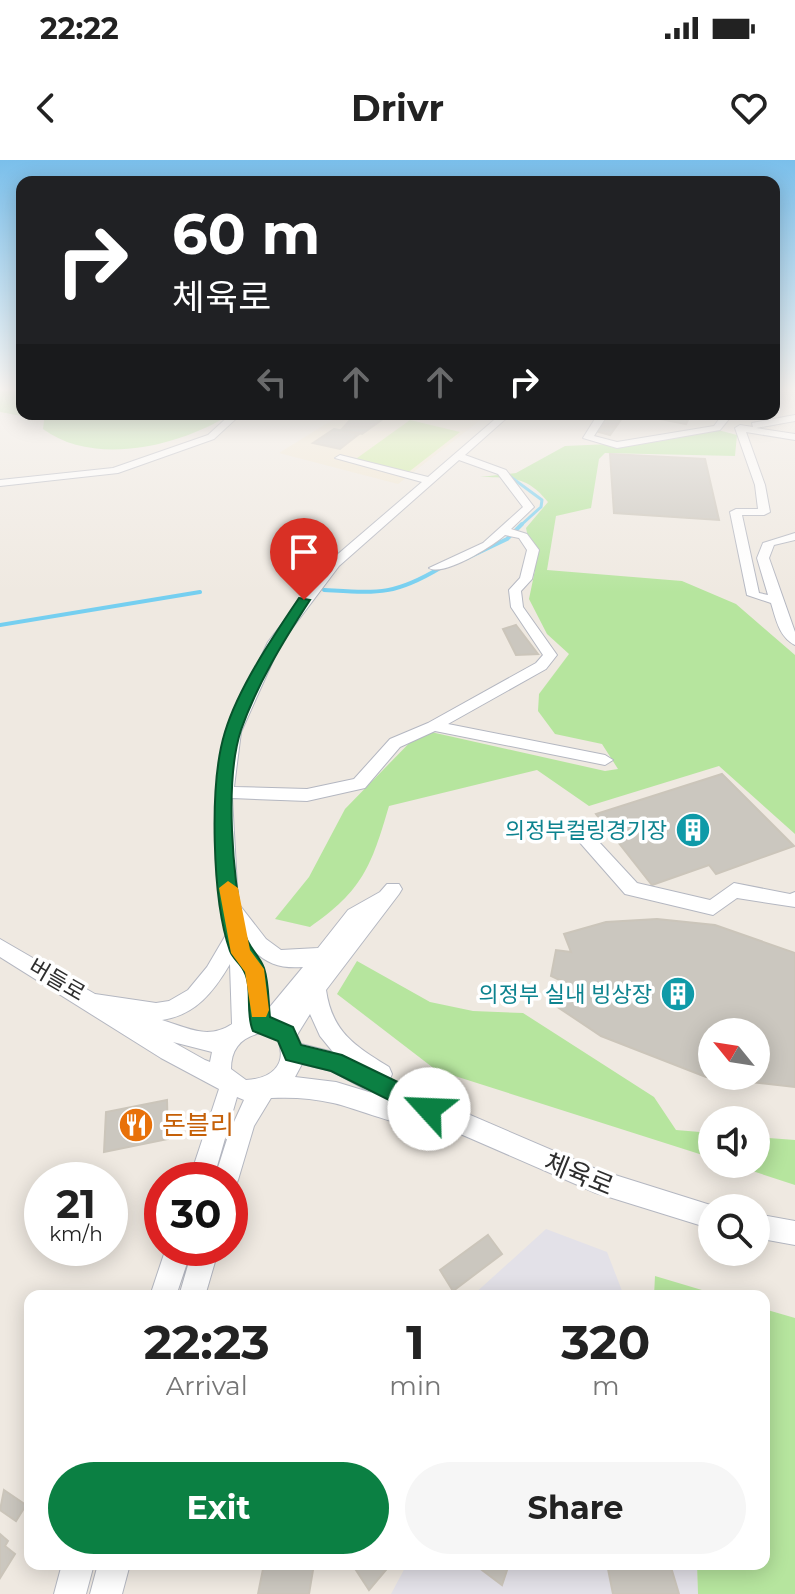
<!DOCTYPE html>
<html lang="en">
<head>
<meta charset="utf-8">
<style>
	body { margin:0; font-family:Montserrat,"Noto Sans KR",sans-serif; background:#f6f6f6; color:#222; height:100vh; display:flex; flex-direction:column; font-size:30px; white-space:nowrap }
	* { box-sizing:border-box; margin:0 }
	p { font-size:26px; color:#767676 }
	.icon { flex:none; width:44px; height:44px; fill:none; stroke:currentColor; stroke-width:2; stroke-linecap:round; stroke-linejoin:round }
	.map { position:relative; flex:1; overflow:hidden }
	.sheet { position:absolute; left:24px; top:1130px; width:746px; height:280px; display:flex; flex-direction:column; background:#fff; border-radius:16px; box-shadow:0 4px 20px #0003 }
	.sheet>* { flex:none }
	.top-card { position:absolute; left:16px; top:16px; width:764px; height:244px; border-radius:16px; box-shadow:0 4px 20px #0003; background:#202124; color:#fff; overflow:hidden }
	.needle { width:52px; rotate:300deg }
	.buttons { position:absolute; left:698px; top:858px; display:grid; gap:16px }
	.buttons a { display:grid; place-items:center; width:72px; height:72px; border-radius:50%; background:#fff; box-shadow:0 4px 20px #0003; font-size:40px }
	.speed { position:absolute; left:24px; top:1002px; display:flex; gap:16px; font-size:40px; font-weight:700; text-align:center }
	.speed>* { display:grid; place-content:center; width:104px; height:104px; border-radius:50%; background:#fff; box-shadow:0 4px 20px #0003; line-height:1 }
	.speed small { font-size:20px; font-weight:400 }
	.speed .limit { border:12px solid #d22; background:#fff; color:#111 }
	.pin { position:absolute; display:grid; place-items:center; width:68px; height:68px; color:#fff; margin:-82px -34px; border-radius:50% 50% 50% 0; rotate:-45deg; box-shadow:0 0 8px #0007 }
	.pin .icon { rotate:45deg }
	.me { position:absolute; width:88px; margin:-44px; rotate:295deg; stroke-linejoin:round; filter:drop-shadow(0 0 6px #0008) }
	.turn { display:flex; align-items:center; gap:28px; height:168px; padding:0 24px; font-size:36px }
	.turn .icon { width:104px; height:104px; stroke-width:2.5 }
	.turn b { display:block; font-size:56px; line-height:68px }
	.lanes { display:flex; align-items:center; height:76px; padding:0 24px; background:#0003; justify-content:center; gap:40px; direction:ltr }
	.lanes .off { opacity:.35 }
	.eta { display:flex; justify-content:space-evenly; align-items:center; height:136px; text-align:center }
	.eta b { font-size:48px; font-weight:700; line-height:56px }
	.cta { display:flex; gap:16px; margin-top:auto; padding:16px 24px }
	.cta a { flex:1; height:92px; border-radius:48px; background:#0b8043; color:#fff; font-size:32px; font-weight:700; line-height:92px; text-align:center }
	.cta a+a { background:#f6f6f6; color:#222 }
	.status { display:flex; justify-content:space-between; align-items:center; height:56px; padding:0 40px; background:#fff; direction:ltr }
	.status svg { height:22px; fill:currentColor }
	header { display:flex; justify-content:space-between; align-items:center; height:104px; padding:0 24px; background:#fff; font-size:36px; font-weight:700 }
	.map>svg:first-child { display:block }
</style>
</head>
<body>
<div class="status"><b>22:22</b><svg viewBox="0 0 49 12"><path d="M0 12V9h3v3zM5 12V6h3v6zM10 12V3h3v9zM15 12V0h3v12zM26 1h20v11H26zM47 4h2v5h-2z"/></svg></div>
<header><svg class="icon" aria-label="back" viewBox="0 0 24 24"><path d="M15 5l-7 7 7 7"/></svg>Drivr<svg class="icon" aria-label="heart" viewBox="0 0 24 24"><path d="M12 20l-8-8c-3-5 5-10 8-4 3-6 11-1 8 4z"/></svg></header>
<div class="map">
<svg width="795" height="1434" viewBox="0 0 795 1434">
	<rect width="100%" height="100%" fill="#efe9e1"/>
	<path fill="#e3e1e8" d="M546,1069L607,1092L624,1136H472Z
		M407,1404H697L698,1434H391Z"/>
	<path fill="#f0e6d1" d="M342,254H488L398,324L279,293Z"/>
	<path fill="#b6e59e" d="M0,231H22V254H205L224,258C175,287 93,306 43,269L44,260L0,252Z
		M718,270L737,275L735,296L605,293L599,299L591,348L556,356L547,410L682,421L736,444L795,495V674L719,606L589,646L537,610L389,646C371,707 363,730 310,767L275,759L309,717L345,649L422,570L605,611L618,609L602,584L555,574L538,551L539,534L569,494L547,474L529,439L535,410L526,368L548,342C527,316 513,318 480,317L516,313L565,286L656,282Z
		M357,801L430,842L473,851L523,853L654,937L676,970L712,973V998L436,910L337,834Z
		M756,977L795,980V1025L731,1004H756Z
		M655,1116L722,1136H654Z
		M764,1149L795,1158V1434H698L697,1404H764Z"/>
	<path fill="#c9ec9a" d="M410,260L460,272L406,314L353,301Z"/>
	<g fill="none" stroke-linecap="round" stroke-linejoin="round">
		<path stroke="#75cff0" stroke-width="3" d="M508,315L542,340L541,347L520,366"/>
		<path stroke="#75cff0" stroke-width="4" d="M465,399L507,379L522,364
			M324,430C377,433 393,436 440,408
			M0,465L200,432"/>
	</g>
	<path fill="#cbc7bf" stroke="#cbc5ba" stroke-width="2" fill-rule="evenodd" d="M365,254H390L362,274L342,269L350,260Z
		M609,254H625L610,275L595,271Z
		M635,254H670L689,258L686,264Z
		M334,269L359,274L340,289L313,283Z
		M610,294L705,299L719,360L614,353Z
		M516,465L538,494L516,495L503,469Z
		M722,614L794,686L716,714L709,705L652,725L596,654Z
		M657,759L715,765L795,793V927L706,917L601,876L553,844L568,824L551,816L556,790L571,792L564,774L606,762ZM712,872H756V916H712Z
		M167,940L168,979L104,992L106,952Z
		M488,1075L502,1094L453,1131L440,1110Z
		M4,1330L26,1345L16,1361L0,1350Z
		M0,1374L8,1381L5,1386L15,1394L0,1418Z
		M264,1404H314L309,1434H258Z
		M352,1404H391L369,1430Z
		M474,1404H509L502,1425Z
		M607,1404H670L679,1434H613Z"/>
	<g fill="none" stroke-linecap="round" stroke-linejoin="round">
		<g stroke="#b4b7c1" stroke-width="2">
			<path id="minor" d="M231,254H241L214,279L118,313L0,326V320L113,308L208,275Z
				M501,254H511L465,295L506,310L534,347L511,369L527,374L539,390L532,419L521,431L523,447L557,495L546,509L448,564L605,595L613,600L605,605L435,571L400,587L365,628L307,641L232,638L238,743L266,779L281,790L318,788L348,750L380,732L387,724H399L402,729L399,734L326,830C332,872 355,886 389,907L392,914L390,919L405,927L596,1009L720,1048H712V1069L596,1033L442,966C417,975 360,949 333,943C312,938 292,937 271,938L254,966L238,1020L234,1028L230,1030V1020H214L229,973L244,940L237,937L213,1020H189L219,929L161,898L0,797V779L95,834L156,843L169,841L188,830L207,807L227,773L220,742L215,644L225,572L268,482L331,400L422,322L335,298L340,295L428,317ZM459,300L498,314L523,347L483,383L429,408C443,417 493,386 505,375L519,378L527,390L520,418L509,430L511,447L543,495L536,503L428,563L390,579L354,619L307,629L234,627L241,572L281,483L339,406ZM249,785C263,803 280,809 303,807L269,848L264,809ZM230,804L232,864C208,880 188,868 162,860C196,855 214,831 230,804ZM310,854L320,876L333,892L301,884L297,875ZM261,873L278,880C288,906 270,919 246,920L231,909C231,889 241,877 261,873ZM173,882L212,892L210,902L205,900ZM302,904L332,911L372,933L336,922L295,917Z
				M598,254H608L594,276L617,282L714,266L723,254H733L720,270L617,288L583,278Z
				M670,254H685L680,257Z
				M795,255V261L756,268L795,274V280L746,272L765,325L770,352L764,355H742L759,433L768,435L757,398L763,383L795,373V380L774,385L769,398L795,472V485C779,477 776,459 771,443L747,435L730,352L736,349H758L755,325L735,268L740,265L753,267L752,263Z
				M581,667L587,669L637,723L710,740L734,723L790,734L795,732V747L737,738L713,755L625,734L575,677L572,673L575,669Z
				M756,1054L795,1061V1085L756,1078Z
				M166,1088H192L176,1136H150Z
				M193,1088H219L205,1136H179Z
				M62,1404H94L86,1434H54Z
				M98,1404H130L122,1434H90Z"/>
		</g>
		<use href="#minor" fill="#fff" fill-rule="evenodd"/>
	</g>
	<linearGradient id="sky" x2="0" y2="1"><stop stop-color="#7abfeb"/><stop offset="0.53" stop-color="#f8f5f2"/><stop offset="1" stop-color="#f8f5f2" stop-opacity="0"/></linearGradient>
	<rect width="795" height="432" fill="url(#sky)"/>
	<path fill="#0b8043" stroke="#07532c" stroke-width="2" d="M299,438L310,440C284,480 257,524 241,570C224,622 233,718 244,771C247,787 259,794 264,808C269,823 268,841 270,857L293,867L301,885L342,895L437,941L440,949L437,956L429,960L331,911L286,900L278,881L253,871C245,853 253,828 244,811C240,803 233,799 230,791C212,740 209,623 225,572C238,528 274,475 299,438Z"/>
	<path fill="#f59e0b" d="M228,721L238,728L250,790L264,809L269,850L266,857H252L245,812L231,793L219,728Z"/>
	<defs>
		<g id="building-disc" transform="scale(1.8)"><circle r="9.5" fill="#0f9aa8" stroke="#fff"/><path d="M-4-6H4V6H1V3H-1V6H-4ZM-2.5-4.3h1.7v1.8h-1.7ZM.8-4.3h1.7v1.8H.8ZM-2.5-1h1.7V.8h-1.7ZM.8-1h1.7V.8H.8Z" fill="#fff"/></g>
		<g id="restaurant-disc" transform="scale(1.8)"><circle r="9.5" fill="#e8710a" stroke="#fff"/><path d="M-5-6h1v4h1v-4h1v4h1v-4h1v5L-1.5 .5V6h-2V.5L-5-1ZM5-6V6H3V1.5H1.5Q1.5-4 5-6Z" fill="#fff"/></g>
	</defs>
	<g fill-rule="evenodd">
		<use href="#building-disc" x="693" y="670"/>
		<use href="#building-disc" x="678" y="834"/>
		<use href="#restaurant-disc" x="136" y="965"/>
	</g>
	<g text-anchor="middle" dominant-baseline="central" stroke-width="7" stroke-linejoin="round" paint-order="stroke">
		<g font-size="22" fill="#0d838f" stroke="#fff" text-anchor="end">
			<text x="667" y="670">의정부컬링경기장</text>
			<text x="652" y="834">의정부 실내 빙상장</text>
		</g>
		<g font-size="22" fill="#2e2e2e" stroke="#fff">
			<text transform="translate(57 820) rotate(30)">버들로</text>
		</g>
		<g font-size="26" fill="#c56008" stroke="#fff" text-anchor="start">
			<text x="162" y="965">돈블리</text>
		</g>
		<g font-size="26" fill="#2e2e2e" stroke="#fff">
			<text transform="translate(579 1014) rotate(22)">체육로</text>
		</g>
	</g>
</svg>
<div class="buttons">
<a><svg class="needle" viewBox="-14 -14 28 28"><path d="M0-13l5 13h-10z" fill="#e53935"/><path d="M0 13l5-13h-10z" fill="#767676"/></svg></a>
<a><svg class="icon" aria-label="sound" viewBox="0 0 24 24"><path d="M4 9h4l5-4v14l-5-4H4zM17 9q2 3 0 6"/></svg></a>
<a><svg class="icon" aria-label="search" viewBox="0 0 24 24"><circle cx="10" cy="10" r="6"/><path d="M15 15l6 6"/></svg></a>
</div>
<div class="speed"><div>21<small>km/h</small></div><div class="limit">30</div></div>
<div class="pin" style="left:304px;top:440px;background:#d93025"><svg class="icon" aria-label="arrive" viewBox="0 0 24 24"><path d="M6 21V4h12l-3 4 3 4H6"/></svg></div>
<svg class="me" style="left:429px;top:949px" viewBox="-20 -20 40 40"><circle r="19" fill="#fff"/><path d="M0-13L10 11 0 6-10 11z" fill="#0b8043"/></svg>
<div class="top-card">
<div class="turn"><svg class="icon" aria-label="right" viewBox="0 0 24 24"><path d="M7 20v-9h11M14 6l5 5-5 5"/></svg><div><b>60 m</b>체육로</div></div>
<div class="lanes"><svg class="icon off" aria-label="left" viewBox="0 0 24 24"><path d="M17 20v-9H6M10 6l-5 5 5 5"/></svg><svg class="icon off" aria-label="ahead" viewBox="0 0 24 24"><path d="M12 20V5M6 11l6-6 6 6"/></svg><svg class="icon off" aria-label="ahead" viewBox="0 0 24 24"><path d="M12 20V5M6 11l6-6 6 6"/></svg><svg class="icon" aria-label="right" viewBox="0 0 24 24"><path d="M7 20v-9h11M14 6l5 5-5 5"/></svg></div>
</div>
<section class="sheet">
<div class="eta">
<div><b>22:23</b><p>Arrival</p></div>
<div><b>1</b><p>min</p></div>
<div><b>320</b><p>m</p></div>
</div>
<div class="cta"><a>Exit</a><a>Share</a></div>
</section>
</div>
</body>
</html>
